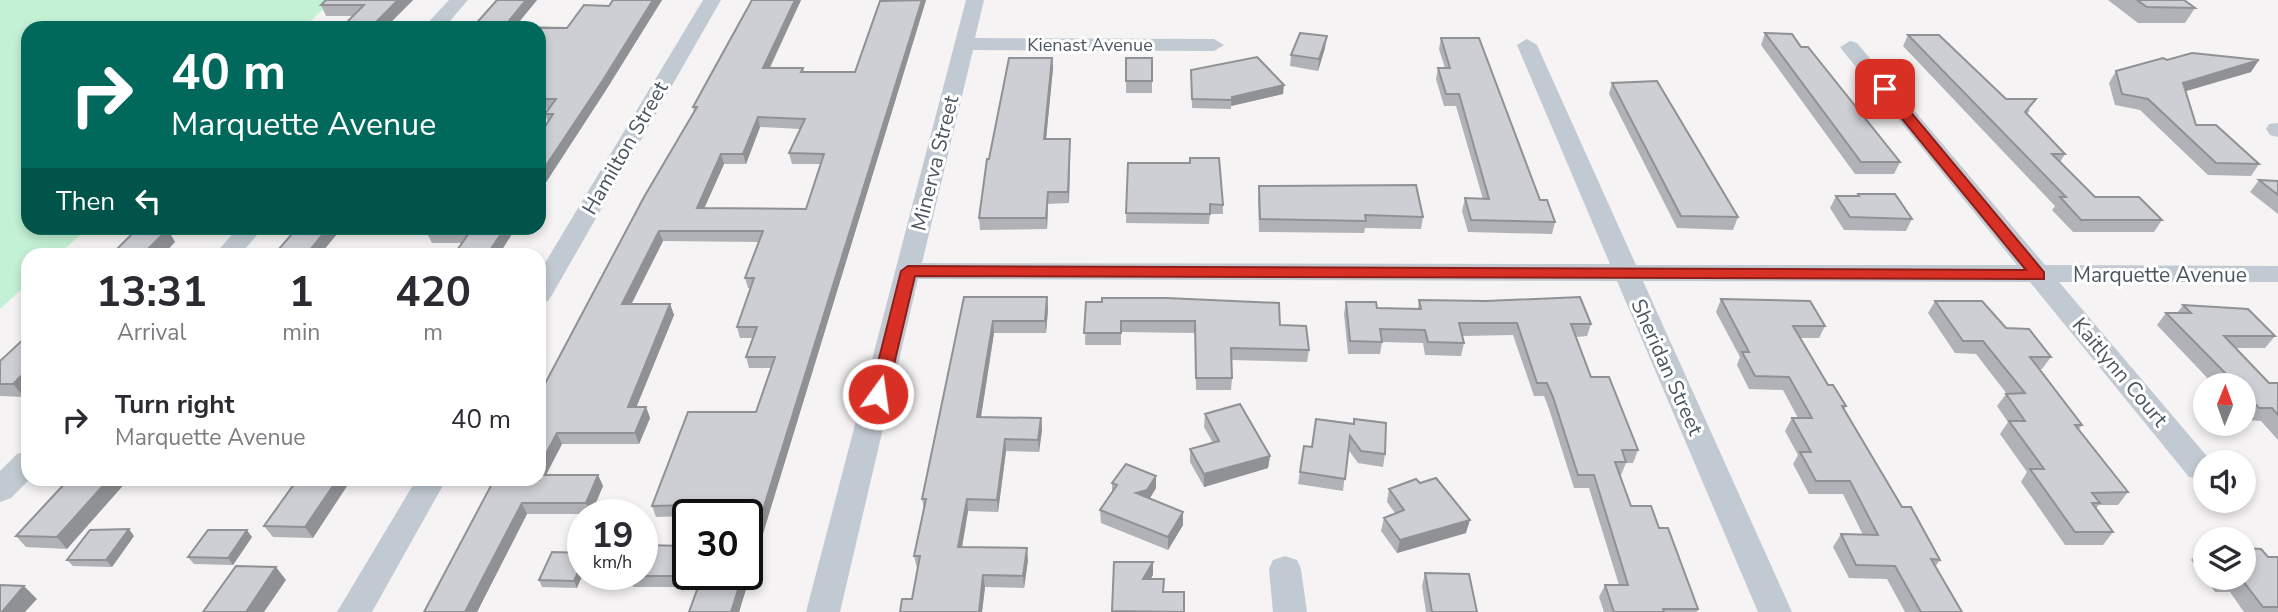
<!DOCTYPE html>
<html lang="en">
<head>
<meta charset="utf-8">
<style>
	body { margin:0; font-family:"Nunito Sans",sans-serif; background:#f2f2f3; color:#2b2b33; height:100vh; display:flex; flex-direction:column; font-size:26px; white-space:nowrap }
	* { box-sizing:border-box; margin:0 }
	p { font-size:23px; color:#7c7c81 }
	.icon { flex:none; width:38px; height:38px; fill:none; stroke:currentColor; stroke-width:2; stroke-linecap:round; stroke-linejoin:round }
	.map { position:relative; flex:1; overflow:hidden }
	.panel { position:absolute; left:21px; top:248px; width:525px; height:238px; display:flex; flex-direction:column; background:#fff; border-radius:21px; box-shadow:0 4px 10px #0003 }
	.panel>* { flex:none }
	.hud { position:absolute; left:21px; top:21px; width:525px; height:214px; border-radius:21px; box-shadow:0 4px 10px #0003; background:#00695c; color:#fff; overflow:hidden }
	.needle { width:46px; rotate:1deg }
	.controls { position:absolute; left:2193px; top:373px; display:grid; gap:14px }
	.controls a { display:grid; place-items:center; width:63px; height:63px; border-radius:50%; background:#fff; box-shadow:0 4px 10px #0003; font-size:35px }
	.speed { position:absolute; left:567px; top:499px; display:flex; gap:14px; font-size:35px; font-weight:700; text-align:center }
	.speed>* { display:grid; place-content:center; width:91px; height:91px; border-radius:50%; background:#fff; box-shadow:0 4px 10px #0003; line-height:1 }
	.speed small { font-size:18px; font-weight:400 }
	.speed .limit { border:4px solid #111; border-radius:10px; background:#fff; color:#111 }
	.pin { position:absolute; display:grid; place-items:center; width:60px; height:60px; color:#fff; margin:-30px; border-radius:14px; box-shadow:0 4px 10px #0006 }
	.me { position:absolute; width:77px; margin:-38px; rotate:14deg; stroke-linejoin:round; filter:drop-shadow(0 0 5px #0008) }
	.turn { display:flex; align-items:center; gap:24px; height:147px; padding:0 35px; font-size:32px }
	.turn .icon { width:91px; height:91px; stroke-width:2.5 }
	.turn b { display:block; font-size:49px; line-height:60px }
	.then { display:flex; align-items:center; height:66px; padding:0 35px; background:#0003; gap:14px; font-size:26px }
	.eta { display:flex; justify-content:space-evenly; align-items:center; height:119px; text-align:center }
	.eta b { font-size:42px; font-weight:700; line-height:49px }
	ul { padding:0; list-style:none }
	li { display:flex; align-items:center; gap:21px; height:105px; padding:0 35px }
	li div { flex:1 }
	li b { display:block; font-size:26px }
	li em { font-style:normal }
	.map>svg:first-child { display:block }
</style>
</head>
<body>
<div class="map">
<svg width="2278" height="612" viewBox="0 0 2278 612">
	<rect width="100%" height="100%" fill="#f5f3f3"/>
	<path fill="#c3f1d5" d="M0,0H333L303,28H28V228H88L58,255L28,256V283L0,309Z"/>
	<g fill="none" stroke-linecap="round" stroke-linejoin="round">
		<path fill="#c1cad2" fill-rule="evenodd" d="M449,0H468L444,28H423Z
			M703,0H721L552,295L548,301L539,303V273Z
			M966,0H984L975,38L1214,39L1224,45L1214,51L973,50L922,263L1610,264L1517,45L1527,39L1537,45L1636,265H2017L1843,51L1840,47L1850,41L1857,43L2045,265L2278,266V282H2059L2211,461L2205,462V479L2189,477L2030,282L1643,281L1792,612H1758L1617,281L918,279L840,612H806Z
			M2278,123V137L2270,135L2266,129L2269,124Z
			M238,228H263L239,256H213Z
			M28,451L29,480L11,498L0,502V471L17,454Z
			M416,480H446L372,612H337Z
			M1285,556L1297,560L1301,569L1307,612H1273L1269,569L1273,560Z"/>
	</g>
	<path fill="#b0b2b7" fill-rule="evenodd" d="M326,0H413L385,28H341L353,16H326L321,5Z
		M497,0H537L515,27L567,28L584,5L609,6L613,0H662L606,90L539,193V136L548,122L545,114L549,109H539V28H472Z
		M752,0H801L770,68H803L804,72H855L880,1L926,0L739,612H689L698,587H633L629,576V574H642V545L688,546V574H747V514H688V516L656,517L652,506L688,412H756L771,368H749L746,357L753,338H740L737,327L751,288H748L745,278L759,242L663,241L631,304H670L674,315L636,407H646L650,418L639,444H562L546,475H598L603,486L591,514H527L477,612H424L494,480H539V395L644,197L694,112L693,107L709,76ZM760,127L800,129L789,153L792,164H821L806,209L704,208L724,164H746Z
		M2108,0H2184L2195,8L2185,23H2138Z
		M1765,33L1801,47L1900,162L1894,174H1855L1761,45Z
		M1908,35L2006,99L2030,110L2027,114L2065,154L2060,162L2095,197L2162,220L2154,232H2073L2052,210L2055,206L1903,46Z
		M1441,38L1540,200L1555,222L1552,234L1468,232L1462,211L1465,198L1483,199L1456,106H1444L1436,79L1438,68H1445L1439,49Z
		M1325,48L1318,71L1290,66L1291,55Z
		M1052,58L1053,68L1046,139L1070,150L1069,203L1048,204L1047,229L980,230L979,218L989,159Z
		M1126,58H1152V93H1126Z
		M2167,60L2251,72L2186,91L2196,125L2259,164L2251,176L2208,175L2140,110L2115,105L2109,83L2116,71Z
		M1191,70L1283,94L1231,106V109L1192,108Z
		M1612,83L1738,217L1733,230L1677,228L1609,94Z
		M1128,163L1223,205V214H1210L1209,224L1126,223Z
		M2259,180L2278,181V214L2250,192Z
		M1259,186L1423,217L1421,229L1365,228L1364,233L1259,232L1258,198Z
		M1858,194L1912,219L1906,231L1844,230L1830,208L1836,196H1856Z
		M126,228H173L169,232L175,242L131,235Z
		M516,228L462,243H432L427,233Z
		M964,297H1047L1048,309L1046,333H994L981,417L1041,418L1042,430L1039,452L1006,451L998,512L968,511L962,547L1028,560L1024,588L985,587L982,612H900L912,599L918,568H917L914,556L924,509L922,499Z
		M1721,299L1825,326L1819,338H1801L1828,385L1846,406L1844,410L1902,507L1940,560L1935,567L1962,612H1905L1887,579L1849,578L1833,547L1841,534L1863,535L1843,494H1809L1793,464L1798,455L1785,431L1792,418H1798L1783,390L1749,389L1737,365L1740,357L1716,312Z
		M1419,300L1591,324L1587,336L1576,337L1591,377L1638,450L1633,463H1626L1621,475H1620L1631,506L1659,528L1698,609L1697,612H1604L1599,597L1605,585H1619L1589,488H1574L1549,409L1544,396H1534L1513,335L1462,336L1464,343L1461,356L1425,355L1423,343L1382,342L1380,354H1348L1344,314L1346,302L1377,308L1418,309Z
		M1935,301L2006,328L2051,357L2042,369H2040L2082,425L2079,429L2128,492L2118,505H2099L2096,508L2113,532L2103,545H2065L2021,482L2027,472L2000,434L2008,422L1997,406L2006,394H2007L1976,354L1955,353L1928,313Z
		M1086,302L1280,325L1309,350L1307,362L1231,360L1232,378L1231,390H1196L1195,333L1121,332V345H1085Z
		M2183,305L2275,336L2265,348H2236L2269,383H2278V440L2261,421L2248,420L2244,416V385H2214L2157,325L2166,313H2177Z
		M0,361L24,397L0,396Z
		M1205,414L1270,456L1268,468L1204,487L1190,462V449L1213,443L1204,427Z
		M1354,419L1385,454L1383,467L1358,463L1348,449L1343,491L1298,484L1304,446L1312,447L1353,424Z
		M68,480L67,549L26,547L16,536Z
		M297,480L313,538L273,537L264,526Z
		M1112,483L1156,488L1150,498L1183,512V525L1168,550L1101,523L1100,510L1112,493Z
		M1420,483L1466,533L1397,553L1381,531L1384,518L1395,513L1387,502L1389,489Z
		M134,536L112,567L73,566L67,560Z
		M252,537L233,565L194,564L188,557Z
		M2202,547H2205V578H2244L2268,557H2278V612H2244L2230,592H2215L2191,560Z
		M583,553L577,588L542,587L539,580Z
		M1425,573L1477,612H1426L1422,586Z"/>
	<path fill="#909195" d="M398,0H413L385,28H370Z
		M526,0H537L514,28H504Z
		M653,0H662L606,90L539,193V176Z
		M795,0H801L765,77L763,68Z
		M922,0H926L739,612H731L743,574H747V561Z
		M1327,36L1325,48L1318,71L1319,59Z
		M1052,58L1053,68L1045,150L1044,139Z
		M2259,60L2251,72L2176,94L2183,83Z
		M1284,85L1283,94L1231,106L1232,97Z
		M758,117L760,127L746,164L743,154Z
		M1070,139V150L1069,203L1068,192Z
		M721,154L724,164L700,218L697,208Z
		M1048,192V204L1047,229L1046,218Z
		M157,228H173L169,232L175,242L162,256H141L162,235Z
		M328,228H342L319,256H305Z
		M505,228H516L498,256H486Z
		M659,231L663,241L626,315L622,304Z
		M1047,297L1048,309L1046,333L1045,321Z
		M670,304L674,315L632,418L628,407Z
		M993,321L994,333L979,429L977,417Z
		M28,369V392L24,397L13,384Z
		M646,407L650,418L639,444L635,433Z
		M1041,418L1042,430L1039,452L1038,440Z
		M557,433L562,444L540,486L539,467Z
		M1005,439L1006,451L998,512L997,500Z
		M1270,456L1268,468L1204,487V474Z
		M598,475L603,486L591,514L586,503Z
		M1156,476V488L1147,503L1136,493Z
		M108,480H128L67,549L57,537Z
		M337,480H351L313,538L305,527Z
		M967,499L968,511L960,559L958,547Z
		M522,503L527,514L477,612H465Z
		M1183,512V525L1168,550V537Z
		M1470,520L1466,533L1397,553L1400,540Z
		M129,529L134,536L112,567L106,560Z
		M247,530L252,537L233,565L228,558Z
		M1027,548L1028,560L1024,588L1023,576Z
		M583,561V574L577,588L574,581Z
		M1153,562V575L1143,592V579Z
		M276,567L286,580L264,612H246Z
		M983,575L985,587L982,612H979Z
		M24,586L37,599L25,612H2Z"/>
	<path fill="#cdcfd5" stroke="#909195" stroke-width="2" fill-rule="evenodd" d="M326,0H398L370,28H341L364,5H321Z
		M497,0H526L504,27L567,28L584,5L609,6L613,0H653L603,80L539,176V136L553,114H545L556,99H539V28H472Z
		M752,0H795L763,68H803L801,72H855L880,1L922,0L747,561V514H724L728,504L652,506L688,412H756L775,357H746L757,327H737L754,278H745L763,231H659L622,304H670L628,407H646L635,433H557L539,467V395L644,197L697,107H693ZM758,117L805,119L789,153L824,154L806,209L697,208L721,154H743Z
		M2137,0H2184L2195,8L2147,7Z
		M1300,33L1327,36L1319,59L1291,55Z
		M1765,33L1792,34L1801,47H1808L1900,162H1861Z
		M1908,35H1939L2006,99H2036L2025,112L2065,154H2052L2095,197H2139L2162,220H2081L2060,197H2066Z
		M1441,38H1479L1540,200H1547L1555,222L1471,220L1465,198L1489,199L1459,94H1446L1438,68H1450Z
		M2192,53L2259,60L2183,83L2196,125H2216L2259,164L2216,163L2148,99L2122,94L2116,71L2163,58L2167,60Z
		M1257,57L1284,85L1232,97V100L1192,99L1191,70Z
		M1009,58H1052L1044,139H1070L1068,192H1048L1046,218H979L987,159H989Z
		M1126,58H1152V81H1126Z
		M1657,81L1738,217L1681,216L1612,83Z
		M1190,158H1219L1223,205L1210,204V214L1126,213L1128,163H1190Z
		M2259,180L2278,181V195Z
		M1416,185L1423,217L1365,215L1366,221L1260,219L1259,186Z
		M1858,194H1895L1912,219L1850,217L1836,196H1859Z
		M297,228H328L305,256H273Z
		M431,228H505L486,256H453L469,233H427Z
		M137,229L167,230L141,256H110Z
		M964,297H1047L1045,321H993L977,417L1041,418L1038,440L1005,439L997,500L967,499L958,547L1027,548L1023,576L983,575L979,612H900L902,599H912L920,556H914L926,499H922Z
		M1580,297L1591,324H1571L1591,377H1609L1638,450H1622L1626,462H1615L1631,506H1651L1659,528H1668L1698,609H1663L1664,612H1614L1605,585H1628L1594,475H1578L1553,397L1547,383H1537L1517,323H1459L1464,343L1428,342L1425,330L1380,329L1382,342L1350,341L1346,302H1376L1377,308L1421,309L1419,300L1486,301Z
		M1102,298H1166L1279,303L1280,325L1306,326L1309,350L1231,348L1232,378H1196L1195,321H1121V333H1084L1086,302H1102Z
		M1721,299L1810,301L1825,326H1793L1828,385H1833L1846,406H1842L1902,507H1911L1940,560L1931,559L1962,612H1921L1895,566L1856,565L1841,534L1878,535L1850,481H1816L1800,452H1811L1792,418H1812L1789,377L1755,376L1742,352H1749Z
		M1935,301H1982L2006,328L2029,329L2051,357H2030L2082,425H2075L2128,492L2092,493L2100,503H2092L2113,532H2075L2030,469H2044L2009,421H2025L2006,394L2025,393L1983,341H1963Z
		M2183,305L2248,309L2275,336H2224L2269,383H2278V415L2272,408H2259L2244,392V385H2237L2166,313H2191Z
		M28,335V369L13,384H0V361Z
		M1240,404L1270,456L1204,474L1190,449L1219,441L1205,414Z
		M1316,419L1354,424V419L1386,423L1385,454L1361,451L1350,436L1345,479L1300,472L1304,446L1312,447Z
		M1126,464L1156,476L1147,490L1136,493L1183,512L1168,537L1100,510L1117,485L1112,483Z
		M539,475H598L586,503H522L465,612H424L494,480H539Z
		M1436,478L1470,520L1400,540L1384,518L1404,510L1389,489L1416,479L1420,483Z
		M68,480H108L57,537L16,536Z
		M297,480H337L305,527L264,526Z
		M129,529L106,560H67L90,530Z
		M208,530H247L228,558L188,557Z
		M642,545L688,546V574H743L731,612H689L702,576H629V574H642Z
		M2244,548L2261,549L2268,557H2278V607H2263L2242,580L2227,579L2226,578H2244Z
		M552,552L583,553V561L574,581L539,580Z
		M1114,562H1153L1143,579H1164L1163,592H1184V612L1112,611Z
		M236,566L276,567L246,612H203Z
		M1425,573L1469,574L1477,612H1432Z
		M0,585L24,586L2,612H0Z"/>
	<path fill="#d93025" stroke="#8d1f18" stroke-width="2" d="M1880,86H1889L2044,272V279L915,276L887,394L878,400L870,394L901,271L908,266L2026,270L1880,92Z"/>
	<g text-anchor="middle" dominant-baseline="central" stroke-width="6" stroke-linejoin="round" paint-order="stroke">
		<g font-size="18" fill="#4a5661" stroke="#fff">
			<text x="1090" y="45">Kienast Avenue</text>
		</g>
		<g font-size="21" fill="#4a5661" stroke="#fff">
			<text transform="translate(625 148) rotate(-60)">Hamilton Street</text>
			<text transform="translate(935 163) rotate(-76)">Minerva Street</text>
			<text x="2160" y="275">Marquette Avenue</text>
			<text transform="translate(1667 367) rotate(66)">Sheridan Street</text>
			<text transform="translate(2120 372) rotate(50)">Kaitlynn Court</text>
		</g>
	</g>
</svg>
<div class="controls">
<a><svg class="needle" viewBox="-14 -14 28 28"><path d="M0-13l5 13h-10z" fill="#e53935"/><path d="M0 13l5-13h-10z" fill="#7c7c81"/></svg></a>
<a><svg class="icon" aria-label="sound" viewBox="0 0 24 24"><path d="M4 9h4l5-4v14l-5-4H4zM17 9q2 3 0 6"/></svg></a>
<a><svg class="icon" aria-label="layers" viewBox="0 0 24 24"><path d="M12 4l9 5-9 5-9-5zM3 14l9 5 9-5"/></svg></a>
</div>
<div class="speed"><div>19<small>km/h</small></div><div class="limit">30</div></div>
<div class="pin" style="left:1885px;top:89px;background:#d93025"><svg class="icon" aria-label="arrive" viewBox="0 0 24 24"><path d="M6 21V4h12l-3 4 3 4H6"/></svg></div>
<svg class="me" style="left:878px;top:394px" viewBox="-20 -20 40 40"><circle r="17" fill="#d93025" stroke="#fff" stroke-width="3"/><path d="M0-11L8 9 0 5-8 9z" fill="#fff"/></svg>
<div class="hud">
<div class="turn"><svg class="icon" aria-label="right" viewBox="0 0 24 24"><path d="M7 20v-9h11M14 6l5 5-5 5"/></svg><div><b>40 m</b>Marquette Avenue</div></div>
<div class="then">Then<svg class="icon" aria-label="left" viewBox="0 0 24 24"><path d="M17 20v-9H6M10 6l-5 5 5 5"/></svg></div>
</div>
<section class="panel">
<div class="eta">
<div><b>13:31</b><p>Arrival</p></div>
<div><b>1</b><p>min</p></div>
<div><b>420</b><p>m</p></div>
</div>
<ul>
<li><svg class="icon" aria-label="right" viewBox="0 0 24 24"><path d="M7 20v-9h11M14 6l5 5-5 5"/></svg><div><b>Turn right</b><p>Marquette Avenue</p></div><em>40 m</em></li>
</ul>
</section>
</div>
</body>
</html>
